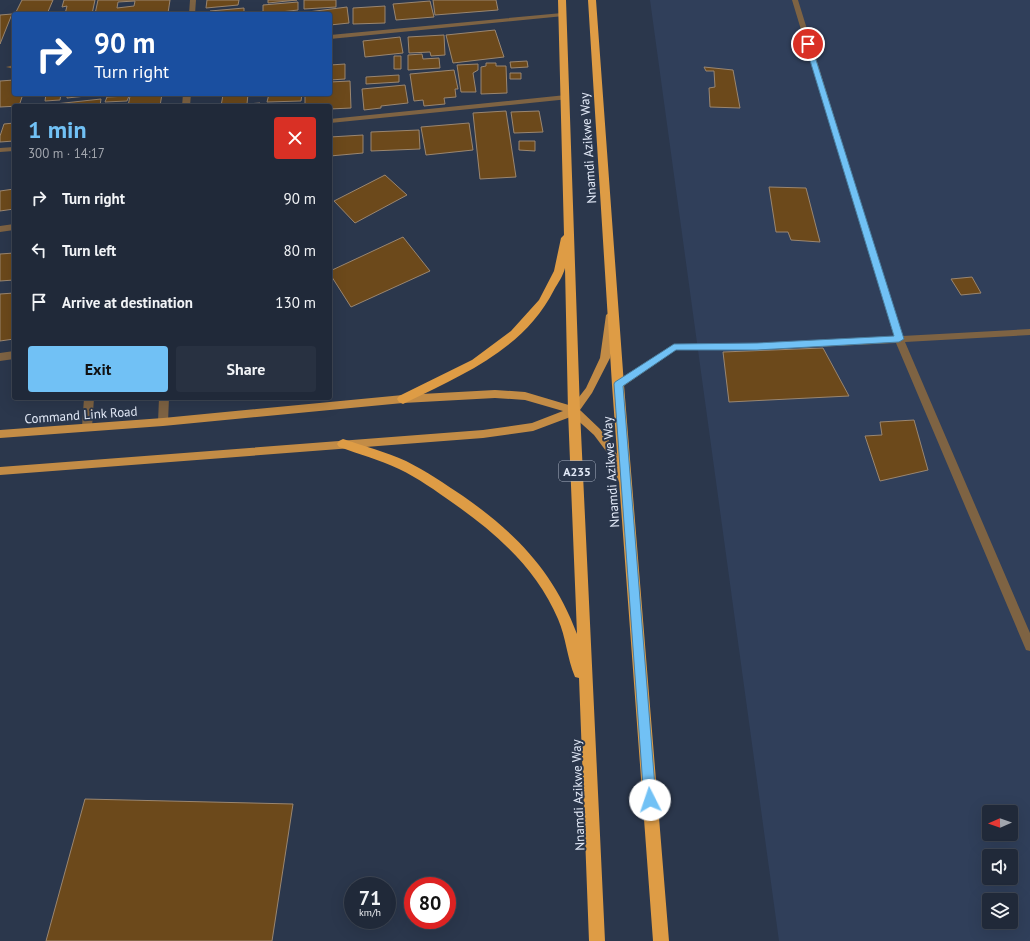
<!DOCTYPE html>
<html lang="en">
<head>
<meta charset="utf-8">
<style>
	body { margin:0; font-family:"PT Sans",sans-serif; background:#283141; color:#f1f3f6; height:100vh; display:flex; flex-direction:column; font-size:15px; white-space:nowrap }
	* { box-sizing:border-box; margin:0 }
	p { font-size:13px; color:#a2a6ae }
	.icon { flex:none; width:22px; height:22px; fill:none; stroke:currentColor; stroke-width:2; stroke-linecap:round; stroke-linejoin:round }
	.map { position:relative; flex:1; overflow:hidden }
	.panel { position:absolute; left:12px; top:104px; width:320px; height:296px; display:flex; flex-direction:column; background:#202939; border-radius:4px; box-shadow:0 4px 16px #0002,0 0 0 1px #3d4553 }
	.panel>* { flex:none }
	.banner { position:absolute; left:12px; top:12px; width:320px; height:84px; border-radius:4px; box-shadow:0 4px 16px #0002,0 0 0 1px #3d4553; background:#1a4fa0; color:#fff; overflow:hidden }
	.needle { width:26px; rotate:268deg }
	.tools { position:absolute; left:982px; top:805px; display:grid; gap:8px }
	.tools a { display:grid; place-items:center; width:36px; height:36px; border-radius:4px; background:#202939; box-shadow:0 4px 16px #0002,0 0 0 1px #3d4553; font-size:20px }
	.speed { position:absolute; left:344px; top:877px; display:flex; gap:8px; font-size:20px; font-weight:700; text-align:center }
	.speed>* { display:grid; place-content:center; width:52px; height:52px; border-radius:50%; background:#202939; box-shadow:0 4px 16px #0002,0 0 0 1px #3d4553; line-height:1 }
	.speed small { font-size:10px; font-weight:400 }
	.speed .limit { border:6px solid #d22; background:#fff; color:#111 }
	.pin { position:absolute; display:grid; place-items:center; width:34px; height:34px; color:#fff; margin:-17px; border:2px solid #fff; border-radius:50%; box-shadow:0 1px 4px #0007 }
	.me { position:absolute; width:44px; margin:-22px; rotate:356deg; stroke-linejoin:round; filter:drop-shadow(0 0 3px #0008) }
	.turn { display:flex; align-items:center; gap:14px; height:84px; padding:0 16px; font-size:18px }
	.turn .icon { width:52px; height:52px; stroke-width:2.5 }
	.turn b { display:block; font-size:28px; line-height:34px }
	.round { display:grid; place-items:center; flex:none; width:42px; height:42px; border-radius:4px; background:#283141 }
	.head { display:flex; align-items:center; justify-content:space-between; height:68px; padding:0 16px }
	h1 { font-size:24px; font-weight:700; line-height:30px; color:#71c1f5 }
	.cta { display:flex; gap:8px; margin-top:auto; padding:8px 16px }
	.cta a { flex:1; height:46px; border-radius:4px; background:#71c1f5; color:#111; font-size:16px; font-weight:700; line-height:46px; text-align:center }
	.cta a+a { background:#283141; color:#f1f3f6 }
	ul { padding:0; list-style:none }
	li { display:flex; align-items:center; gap:12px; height:52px; padding:0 16px }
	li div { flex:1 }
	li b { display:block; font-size:15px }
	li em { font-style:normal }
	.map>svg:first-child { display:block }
</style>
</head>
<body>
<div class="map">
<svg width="1030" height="941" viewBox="0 0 1030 941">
	<rect width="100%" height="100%" fill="#2b374c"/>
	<path fill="#303f5a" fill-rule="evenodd" d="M650,0H1030V941H779ZM989,812H1011V834H989ZM989,856H1011V878H989ZM989,900H1011V922H989Z"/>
	<path fill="#6c491b" stroke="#9a8670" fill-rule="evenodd" d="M22,0H53L47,14H15Z
		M64,0H95L92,14H65L67,6L62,7Z
		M98,0H170L168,13L95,14ZM135,1L134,6L117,8L118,2Z
		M207,0H239L238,5L206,8Z
		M268,0H297L268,3Z
		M304,0H336V7L304,9Z
		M433,0H496L498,10L435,15Z
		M430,1L434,17L396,20L393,4Z
		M298,2V10L263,14V5Z
		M385,6V23L353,24V8Z
		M347,7L349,23L330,25V14H300V13Z
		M244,8V14H210V11Z
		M12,14L0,44V15Z
		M495,30L504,57L453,63L446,35Z
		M444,35L445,55L431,56L430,52L409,53L408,37Z
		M400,37L403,53L365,57L363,41Z
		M422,54L423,59L439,58L440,68L408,70V55Z
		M394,56H401V69H394Z
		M527,61L528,67L511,68L510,62Z
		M486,63H496V66H506L507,93L481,94V67L486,66Z
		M345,64V79L330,80V65Z
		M478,64V70L473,73L476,92H461L457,65Z
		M704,67L733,70L740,108L710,107L709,88L715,87L714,71H706Z
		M454,70L458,89H455L456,97L444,98L445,104L424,106L423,100L414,101L410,74Z
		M510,73H521V79H510Z
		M399,75V82L366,84V77Z
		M14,80V94H23L19,106L0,107V81Z
		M350,81L351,108L330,109V106H305V94H330V82Z
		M405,85L408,103L381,106V108L364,110L362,89Z
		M46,94H61L60,100L45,101Z
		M67,94H105L67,98Z
		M162,94L160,106H128L130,96Z
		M248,94L247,104L260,103V106H221L223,95Z
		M269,94H302L301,101L267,102Z
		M129,96L127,101L105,102L107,97Z
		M101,99L100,106H54L55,104Z
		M506,111L516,177L480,179L473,113Z
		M539,111L543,132L514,133L511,112Z
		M14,123V141L0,142V136L4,124Z
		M469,123L473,150L426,155L421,127Z
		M419,130L420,149L371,151V132Z
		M363,135V153L330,156V137Z
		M519,141H535V151L519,150Z
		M385,175L407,195L355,223L334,201Z
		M769,187L806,188L820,242L791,240L788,232H776Z
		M14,189V209L0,211V191Z
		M403,237L430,271L351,307L330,274V271Z
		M14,253V280L0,281V254Z
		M972,277L981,293L961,295L951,279Z
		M14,293V339L0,341V294Z
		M823,348L849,396L729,402L723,352Z
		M914,420L928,470L880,481L865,436L882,435L880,422Z
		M85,799L293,804L272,941H46Z"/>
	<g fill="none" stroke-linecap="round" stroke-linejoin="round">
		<path fill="#7e6343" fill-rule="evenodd" d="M190,0H196L195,14H189Z
			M792,0H798L902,336L1030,329V335L905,342L1030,633V651L1026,650L896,343L757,350H676L621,388H615L613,385L615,382L674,344H757L894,336Z
			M562,13L565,15L564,16L330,39V35Z
			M14,65V69L6,67Z
			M183,94H191L190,106H182Z
			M566,95H569V99L330,123V119Z
			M14,147V151L0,152V148Z
			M14,224V230L0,232V226Z
			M14,351V359L0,361V353Z
			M84,398H94L92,427L90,430H84L82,427Z
			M159,398H169L168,422L166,425H160L158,422Z"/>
		<path fill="#c38c46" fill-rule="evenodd" d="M610,312L614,315L610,358L592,393L580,410L600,429L613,446L628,479L627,482L623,483L619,482L606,451L594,435L573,416L533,431L483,438L0,475V467L483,430L532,423L563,411L525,400L495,398L403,403L163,426L0,438V430L163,418L403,395L495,390L525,392L572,406L586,388L600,358L606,315Z"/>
		<path fill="#de9c45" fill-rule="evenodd" d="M558,0H566L580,411L605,941H589L579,678L575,677C567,658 566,637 558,619C537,569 496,533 453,503C436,491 418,478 399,469C380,460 359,454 339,447L337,444L339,441L343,439C364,446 386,452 406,461C426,471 445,484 463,496C516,533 554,572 577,634L568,411L565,268C563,276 558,283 554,290C524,349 464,374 407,402L403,404L399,402L397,399L399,396L472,360L511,331L539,300L554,271L561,238L564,235Z
			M588,0H596L624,385L669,941H653L612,385Z"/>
	</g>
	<path fill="#71c1f5" stroke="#497d9f" d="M808,42L811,44L904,339L899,342L757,350H676L623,386L656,800L654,804L650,806L646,804L644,800L614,384L615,382L674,344L757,343L894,336L805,44Z"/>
	<g text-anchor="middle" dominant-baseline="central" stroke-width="4" stroke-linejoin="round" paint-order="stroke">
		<rect fill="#2b374c" stroke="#acb4c4" stroke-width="1" x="559" y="461" width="36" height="20" rx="3"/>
		<g font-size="12" font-weight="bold" fill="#e3eaf8">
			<text x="577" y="471">A235</text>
		</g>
		<g font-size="13" fill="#e3eaf8" stroke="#2b374c">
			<text transform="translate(588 148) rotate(-94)">Nnamdi Azikwe Way</text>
			<text transform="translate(81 415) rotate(-4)">Command Link Road</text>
			<text transform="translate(611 472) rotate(-94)">Nnamdi Azikwe Way</text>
			<text transform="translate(578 795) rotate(-92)">Nnamdi Azikwe Way</text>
		</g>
	</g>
</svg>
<div class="tools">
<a><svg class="needle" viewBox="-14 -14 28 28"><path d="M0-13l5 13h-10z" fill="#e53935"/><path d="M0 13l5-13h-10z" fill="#a2a6ae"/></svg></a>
<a><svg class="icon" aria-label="sound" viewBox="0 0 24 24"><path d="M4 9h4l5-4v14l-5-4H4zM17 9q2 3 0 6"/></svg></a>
<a><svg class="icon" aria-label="layers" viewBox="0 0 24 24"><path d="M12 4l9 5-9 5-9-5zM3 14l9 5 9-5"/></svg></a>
</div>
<div class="speed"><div>71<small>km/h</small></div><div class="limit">80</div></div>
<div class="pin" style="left:808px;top:44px;background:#d93025"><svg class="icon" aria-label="arrive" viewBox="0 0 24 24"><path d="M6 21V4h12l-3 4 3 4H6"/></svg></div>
<svg class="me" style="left:650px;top:800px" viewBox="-20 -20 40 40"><circle r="19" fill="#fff"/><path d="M0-13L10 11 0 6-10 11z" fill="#71c1f5"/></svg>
<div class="banner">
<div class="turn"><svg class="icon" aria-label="right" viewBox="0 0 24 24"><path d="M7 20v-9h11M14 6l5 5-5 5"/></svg><div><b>90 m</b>Turn right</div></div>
</div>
<section class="panel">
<div class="head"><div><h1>1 min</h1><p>300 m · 14:17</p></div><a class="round" style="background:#d93025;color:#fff"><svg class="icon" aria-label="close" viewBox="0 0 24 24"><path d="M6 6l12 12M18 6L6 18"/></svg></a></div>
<ul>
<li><svg class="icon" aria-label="right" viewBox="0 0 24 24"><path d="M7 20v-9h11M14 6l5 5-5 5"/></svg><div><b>Turn right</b></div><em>90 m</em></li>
<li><svg class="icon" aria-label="left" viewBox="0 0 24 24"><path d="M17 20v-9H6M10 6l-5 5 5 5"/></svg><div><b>Turn left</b></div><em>80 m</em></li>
<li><svg class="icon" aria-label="arrive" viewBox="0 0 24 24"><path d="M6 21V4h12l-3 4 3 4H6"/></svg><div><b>Arrive at destination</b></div><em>130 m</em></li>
</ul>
<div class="cta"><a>Exit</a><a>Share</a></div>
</section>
</div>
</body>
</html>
